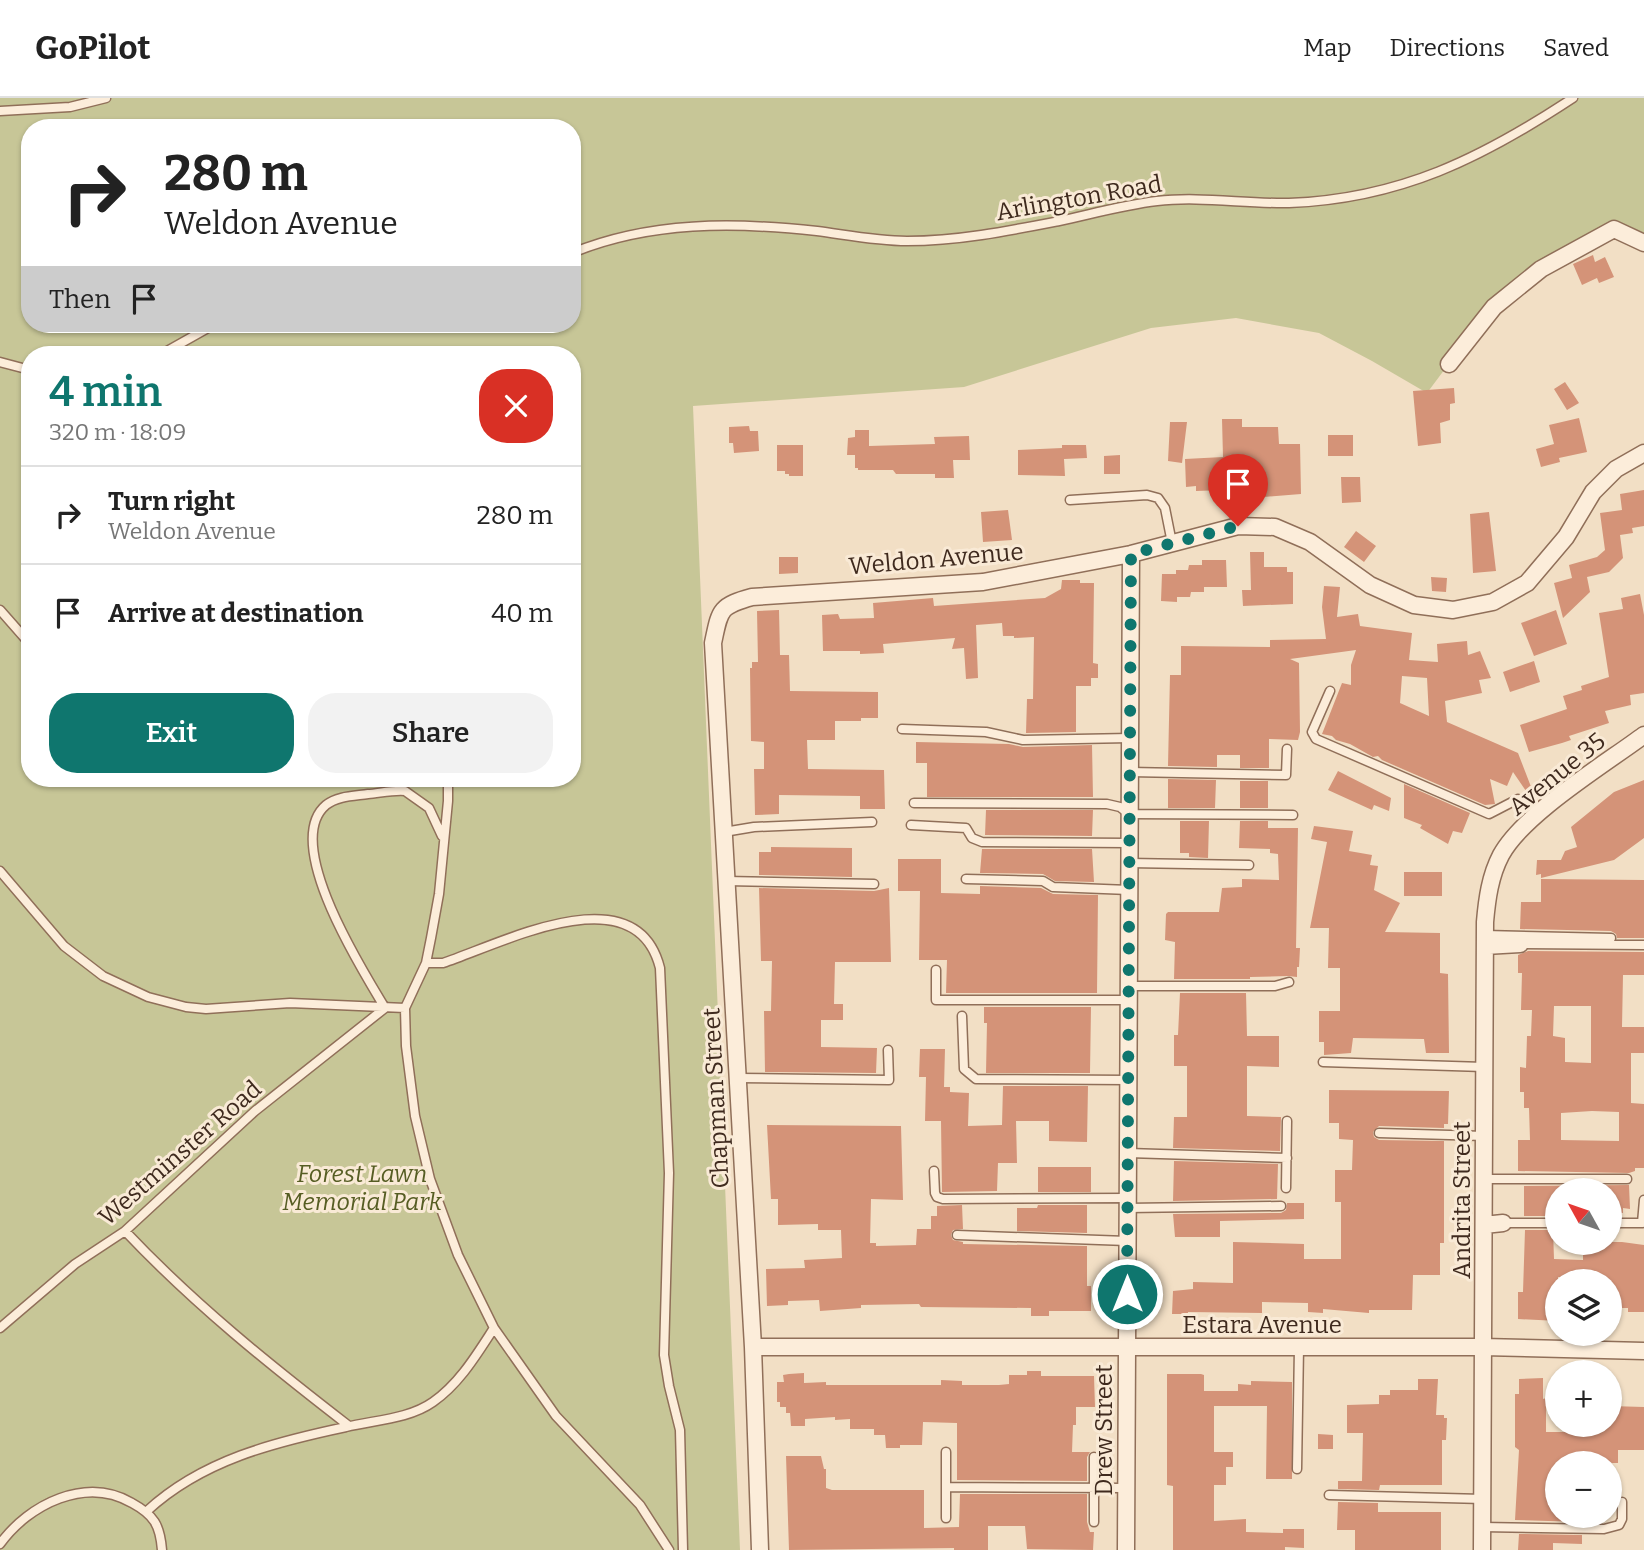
<!DOCTYPE html>
<html lang="en">
<head>
<meta charset="utf-8">
<style>
	body { margin:0; font-family:Bitter,serif; background:#f2f2f2; color:#222; height:100vh; display:flex; flex-direction:column; font-size:26px; white-space:nowrap }
	* { box-sizing:border-box; margin:0 }
	p { font-size:23px; color:#767676 }
	.icon { flex:none; width:38px; height:38px; fill:none; stroke:currentColor; stroke-width:2; stroke-linecap:round; stroke-linejoin:round }
	.map { position:relative; flex:1; overflow:hidden }
	.drawer { position:absolute; left:21px; top:248px; width:560px; height:441px; display:flex; flex-direction:column; background:#fff; border-radius:28px; box-shadow:0 2px 5px #0004 }
	.drawer>* { flex:none }
	.banner { position:absolute; left:21px; top:21px; width:560px; height:214px; border-radius:28px; box-shadow:0 2px 5px #0004; background:#fff; color:#222; overflow:hidden }
	.needle { width:46px; rotate:310deg }
	.controls { position:absolute; left:1545px; top:1080px; display:grid; gap:14px }
	.controls a { display:grid; place-items:center; width:77px; height:77px; border-radius:50%; background:#fff; box-shadow:0 2px 5px #0004; font-size:35px }
	.pin { position:absolute; display:grid; place-items:center; width:60px; height:60px; color:#fff; margin:-72px -30px; border-radius:50% 50% 50% 0; rotate:-45deg; box-shadow:0 0 7px #0007 }
	.pin .icon { rotate:45deg }
	.me { position:absolute; width:77px; margin:-38px; rotate:0deg; stroke-linejoin:round; filter:drop-shadow(0 0 5px #0008) }
	.turn { display:flex; align-items:center; gap:24px; height:147px; padding:0 28px; font-size:32px }
	.turn .icon { width:91px; height:91px; stroke-width:2.5 }
	.turn b { display:block; font-size:49px; line-height:60px }
	.then { display:flex; align-items:center; height:66px; padding:0 28px; background:#0003; gap:14px; font-size:26px }
	.round { display:grid; place-items:center; flex:none; width:74px; height:74px; border-radius:28px; background:#f2f2f2 }
	.headline { display:flex; align-items:center; justify-content:space-between; height:119px; padding:0 28px }
	h1 { font-size:42px; font-weight:600; line-height:52px; color:#0f766e }
	.cta { display:flex; gap:14px; margin-top:auto; padding:14px 28px }
	.cta a { flex:1; height:80px; border-radius:28px; background:#0f766e; color:#fff; font-size:28px; font-weight:600; line-height:80px; text-align:center }
	.cta a+a { background:#f2f2f2; color:#222 }
	ul { padding:0; list-style:none }
	li { display:flex; align-items:center; gap:21px; height:98px; padding:0 28px; border-top:2px solid #e0e0e0 }
	li div { flex:1 }
	li b { display:block; font-size:26px }
	li em { font-style:normal }
	header { display:flex; align-items:center; gap:42px; box-sizing:border-box; height:98px; padding:0 35px; background:#fff; border-bottom:2px solid #e0e0e0 }
	header strong { font-size:33px }
	nav { display:flex; gap:38px; margin-inline-start:auto; font-size:24px }
	.map>svg:first-child { display:block }
</style>
</head>
<body>
<header>
<strong>GoPilot</strong>
<nav><a>Map</a><a>Directions</a><a>Saved</a></nav>
</header>
<div class="map">
<svg width="1644" height="1452" viewBox="0 0 1644 1452">
	<rect width="100%" height="100%" fill="#f2dfc5"/>
	<path fill="#c7c697" fill-rule="evenodd" d="M0,0H1644V136L1628,131L1585,143L1477,228L1427,295L1372,263L1319,235L1236,220L1151,230L964,289L693,308L740,1452H0ZM30,30H572V226H30ZM30,257H572V681H30Z"/>
	<path fill="#d49378" fill-rule="evenodd" d="M1593,157L1595,164L1605,159L1614,179L1599,185L1597,180L1582,187L1573,166Z
		M1565,284L1579,305L1567,312L1554,291Z
		M1454,290L1455,305L1450,306V322L1440,325L1441,345L1418,348L1413,293Z
		M1579,320L1587,354L1559,360L1560,364L1541,369L1536,351L1554,346L1549,327Z
		M1222,321H1242V329H1278L1279,346H1300L1301,396L1264,399V396H1250V388H1223V392L1196,393V388L1186,389L1185,361L1223,359Z
		M1170,324H1187L1182,365L1168,363Z
		M749,328L750,333H758L759,353L734,355L733,345H729V329Z
		M855,332H869V348L935,346L934,339L969,338L970,362H953L954,380H935V376H896L893,372H858V370H855V357H847L848,340L855,339Z
		M1328,337H1353V358H1328Z
		M777,347H803V378H789V376H785V373H777Z
		M1062,347H1086L1087,360L1064,361L1065,378L1018,377V352L1062,350Z
		M1120,357V376H1104V358Z
		M1341,379H1360L1361,404L1342,405Z
		M1644,392V428L1632,430L1633,435L1620,437L1623,460L1609,474L1587,479L1590,494L1563,520L1554,485L1572,480L1569,467L1597,459L1605,452L1600,415L1622,412L1620,396Z
		M1008,412L1012,442L983,444L981,414Z
		M1489,414L1496,473L1473,475L1470,416Z
		M1356,433L1376,448L1364,464L1344,449Z
		M1250,454H1264V469H1287V474H1293V506L1243,508L1242,492H1251Z
		M779,459H798V475L779,476Z
		M1202,462H1226L1227,489H1204V494H1191L1190,499H1177V504L1161,503L1162,476H1176V472H1188L1189,467H1202Z
		M1431,479L1447,480L1446,494L1432,493Z
		M1062,482H1080V485H1094L1093,565L1098,566V580H1091V588H1076V634L1026,635L1027,601H1033L1034,539L1014,540V538H1003L1002,525L976,527L978,580L966,581L964,550L952,551L955,540L883,546L884,555L860,556V553H823L822,517L838,516L840,521L874,520L873,505L933,500L934,508L1045,500L1061,491Z
		M1324,488L1340,489L1337,519L1358,516L1360,528L1412,535L1409,562L1438,564L1437,546L1467,543L1468,557L1480,553L1491,580L1479,582L1482,595L1445,603L1447,624L1518,655L1533,694L1528,696L1513,674L1507,688L1490,681L1495,706L1485,707L1382,662L1378,658L1373,659L1350,646L1336,642L1332,638L1322,636L1342,585L1351,587V567L1356,552L1290,561L1299,565L1300,634L1298,642L1269,641V670H1240V657H1217V669L1168,668L1170,577H1181V548L1270,549V542L1326,541L1322,509ZM1402,578L1427,580L1429,618L1400,605Z
		M1640,496L1644,517V595L1630,597L1631,607L1605,613L1609,625L1569,638L1571,642L1562,645L1529,654L1520,627L1567,611L1563,598L1582,592L1581,588L1609,579L1599,515L1623,511L1621,500Z
		M779,512L780,557H789L790,593L878,594V620H861V623H835V642H807L808,671L884,672L885,711H860V698L779,697V716L755,717L754,671H764V644L751,643L750,570H752V564H758L757,513Z
		M1556,512L1567,546L1534,558L1521,525Z
		M1534,563L1540,584L1510,594L1503,574Z
		M916,644L1009,646L1023,649L1092,647L1093,699H927V665H916Z
		M1338,673L1391,700L1389,713L1374,707L1372,712L1328,692Z
		M1168,681L1216,682L1215,710H1168Z
		M1644,682V740L1614,762L1541,780V776L1536,777L1537,762H1561L1565,753L1577,749L1571,729L1614,694Z
		M1240,683H1268V710H1240Z
		M1404,686L1470,715L1462,735L1453,733L1448,746L1420,730L1422,727L1404,720Z
		M986,712H1093L1092,738L985,737Z
		M1180,723H1209L1208,760L1189,759V755H1180Z
		M1240,723H1268V730H1298L1296,850H1300L1299,869H1297V879L1288,878L1250,879V881H1174L1175,844L1165,842L1166,816L1168,814H1219L1222,790L1242,789V781L1279,782L1278,756L1270,755V751L1239,750Z
		M1314,728L1353,733L1349,753L1372,757L1370,767L1378,768L1374,792L1400,805L1385,834L1440,835V875L1448,876L1449,955H1426L1424,941L1353,940L1351,955L1324,957V944H1319V913H1340V870H1328L1329,830H1310L1327,744L1311,741Z
		M771,749L852,750V779L759,777V754H771Z
		M982,751H1092L1094,784L1055,783L1043,776L980,775Z
		M898,761H941V795L980,796V788L1041,790L1053,796L1098,797L1097,895H946L947,862H919L920,793H898Z
		M1404,774H1442V798H1404Z
		M1541,781L1644,782V840H1617L1616,836L1611,833L1520,831L1521,804H1541Z
		M759,790L874,793L889,790L891,864H835L834,906H843V922H821V949L877,950L876,975L765,974L764,913H771L772,863H761Z
		M1528,853L1644,854V877H1623L1622,929H1644V955H1631V1005L1644,1006V1070H1635V1073L1629,1075L1518,1073V1042H1530L1529,1010H1524V994H1520V969L1526,970L1527,938H1531L1532,912H1521L1522,875H1518V857ZM1554,908H1591V965L1565,964V940L1553,938ZM1592,1013L1619,1014V1043L1561,1042V1015Z
		M1180,895H1246L1247,938H1279V969L1247,968V1018L1281,1019L1280,1053L1173,1050L1174,1019H1187V968H1174V937H1178Z
		M984,909H1091L1090,975H986L987,925H984Z
		M920,951H945L944,989H950V994L969,995L968,1028L1002,1027L1003,988H1088L1087,1044L1049,1043V1023H1016L1017,1065H998L997,1093L942,1094L941,1023H925L926,979H919Z
		M1329,992L1449,993L1448,1026H1444V1030L1379,1028L1373,1034L1374,1039L1379,1042L1444,1043V1145H1440V1177H1413L1412,1212H1369V1215L1323,1211V1215L1308,1214V1205L1262,1204V1215L1188,1214V1216H1172L1173,1193L1193,1191V1184L1233,1185V1144L1304,1146V1161H1341V1104H1335V1072H1352L1353,1042L1339,1041V1025H1329Z
		M767,1027L901,1028L903,1102L871,1101L870,1145H876V1148L916,1147L917,1131H931V1118H937V1108L962,1107L963,1131L953,1132L951,1137L953,1142L963,1144V1146L1087,1148V1188H1091V1213H1049V1218H1031V1210L921,1209L919,1206L861,1207V1210L820,1213L819,1202L788,1203V1207L767,1208L766,1171L805,1170L804,1162L842,1160L841,1132H818V1126L778,1127V1101H771Z
		M1174,1063L1278,1066L1277,1101L1173,1103Z
		M1038,1069H1091V1094H1038Z
		M1629,1087L1630,1111L1623,1110V1115L1610,1114V1092H1558V1116H1553V1118H1524V1088Z
		M1287,1105H1304V1121L1220,1123V1139H1175L1173,1116L1281,1115L1286,1112Z
		M1038,1107H1087V1135L1017,1133V1110H1037Z
		M1525,1132H1553L1554,1161L1583,1162V1144H1622L1644,1147V1214H1628V1210H1610V1183H1585V1180L1558,1179V1223L1518,1221V1194H1523Z
		M1027,1273H1041V1278H1094L1095,1309H1076V1327H1073L1072,1354H1090L1087,1359V1383L957,1382V1325L923,1324L922,1347H900V1350H886L885,1337H874V1331H850V1321L835,1322V1319L805,1321V1328H791L790,1315H786V1309H780V1304H777V1284H784L783,1277L789,1276L804,1275V1285L826,1284V1287H941V1282L962,1283V1287H999L1009,1286V1277H1027Z
		M1167,1276H1201L1204,1277V1293H1238V1286L1251,1287V1283L1292,1284V1381H1266L1267,1308H1214V1354H1233V1369H1226V1387H1214V1423L1246,1421V1434L1283,1435V1431H1304V1450L1285,1449V1452H1173V1388L1167,1387Z
		M1543,1280V1301L1546,1300V1334H1589V1326H1610V1308L1644,1309V1352H1618V1365H1557L1558,1418H1582V1424L1515,1422L1519,1352L1515,1349V1296H1519V1281Z
		M1418,1281H1438L1436,1317H1444V1320H1447L1446,1342H1442V1387H1380L1379,1392L1338,1391V1383H1362L1363,1335H1347V1307L1379,1306V1297H1390V1292H1418Z
		M1318,1336L1333,1337V1351H1318Z
		M786,1358H821L824,1371H826V1390L832,1392H924V1430L959,1429L960,1396H957H1087V1424L1090,1434H1094L1093,1452L1027,1451L1025,1428H988V1452H954V1450L789,1452Z
		M1338,1404L1378,1405V1414H1441V1452H1355V1432H1337Z
		M1519,1436L1582,1437V1446L1553,1445V1452H1518Z"/>
	<g fill="none" stroke-linecap="round" stroke-linejoin="round">
		<g stroke="#906f59" stroke-width="11">
			<path id="service" d="M0,13L70,9L106,0
				M572,155C650,123 734,124 817,133C847,137 877,143 907,143C958,143 1008,133 1059,123C1092,116 1123,107 1157,103C1201,98 1245,106 1289,105C1400,101 1482,60 1573,0
				M160,257L215,226
				M0,264L30,272
				M1070,402L1147,397L1158,400L1165,410L1172,445
				M0,512L30,546
				M1330,593L1312,634L1316,641L1489,716L1518,701L1542,713
				M902,631L986,634L1023,642L1130,640
				M1130,674L1286,677L1287,651
				M448,681V703L439,796L431,840L426,865L405,910L406,948L415,1018L430,1081L458,1157L494,1230L556,1318L640,1407L669,1452
				M914,705L1107,706L1120,709L1129,716L1293,717
				M911,727L966,730L972,740L982,744L1129,745
				M724,734L754,729L872,724
				M1129,765L1249,767
				M0,773L64,848L103,878L148,899L186,909L206,911L290,905L405,910
				M966,781L1043,783L1053,789L1129,792
				M726,783L874,786
				M1485,837L1611,840
				M1520,846L1644,847
				M426,865H443C501,846 636,774 660,870L669,1075L664,1257L669,1288L680,1332L683,1452
				M936,872V902H1129
				M1129,888H1275L1289,884
				M385,910C363,873 281,745 326,707C337,698 354,698 368,696C380,695 393,692 405,693L429,710L442,738
				M962,918L964,971L976,981L1128,982
				M1323,964L1484,969
				M738,980L889,982L888,952
				M1379,1035L1485,1038
				M1128,1055L1287,1060
				M934,1073L935,1095L937,1099L943,1101L1127,1100
				M1485,1081H1627
				M1286,1090L1287,1023
				M1127,1110L1281,1108
				M1503,1125H1558
				M1610,1125H1642L1644,1102
				M125,1133C194,1206 270,1267 349,1328
				M957,1137L1127,1143
				M0,1230L75,1166L125,1133L255,1013L385,910
				M1094,1359V1424
				M1297,1371L1299,1249
				M946,1389V1354
				M1329,1397L1483,1401
				M147,1413C202,1362 275,1344 346,1329C375,1322 409,1321 433,1304C460,1285 477,1256 494,1230
				M946,1420V1389L1126,1390
				M1482,1429L1604,1431L1619,1427L1622,1421V1404
				M0,1446C29,1406 86,1378 132,1405C154,1417 160,1427 162,1452"/>
		</g>
		<g stroke="#906f59" stroke-width="19">
			<path id="minor" d="M1449,266L1494,209L1541,171L1614,131L1644,145
				M1485,848L1520,846
				M1484,1127L1503,1125
				M753,1249H1483L1644,1253
				M760,1452L753,1249L713,545C720,512 719,508 752,499L983,484L1131,456L1238,428L1275,429L1310,444L1370,487L1414,507L1453,512L1493,504L1527,485L1566,439L1593,394L1616,371L1644,355
				M1126,1452L1131,456
				M1482,1452L1485,824C1487,801 1490,778 1501,757C1523,716 1605,666 1644,637"/>
		</g>
		<use href="#service" stroke="#fcedda" stroke-width="8"/>
		<use href="#minor" stroke="#fcedda" stroke-width="16"/>
	</g>
	<g fill="none" stroke-linecap="round" stroke-linejoin="round">
		<path stroke="#0f766e" stroke-width="12" stroke-dasharray="0 21.6" d="M1127,1196L1131,456L1238,428"/>
	</g>
	<g text-anchor="middle" dominant-baseline="central" stroke-width="6" stroke-linejoin="round" paint-order="stroke">
		<g font-size="24" fill="#3f2a1e" stroke="#f9ead6">
			<text transform="translate(1079 100) rotate(-10)">Arlington Road</text>
			<text transform="translate(936 461) rotate(-5)">Weldon Avenue</text>
			<text transform="translate(1557 676) rotate(-39)">Avenue 35</text>
			<text transform="translate(716 1000) rotate(-93)">Chapman Street</text>
			<text transform="translate(180 1055) rotate(-41)">Westminster Road</text>
			<text transform="translate(1462 1102) rotate(-90)">Andrita Street</text>
			<text x="1262" y="1227">Estara Avenue</text>
			<text transform="translate(1104 1332) rotate(-90)">Drew Street</text>
		</g>
		<g font-size="24" font-style="italic" fill="#565d23" stroke="#f9ead6">
			<text x="362" y="1076">Forest Lawn<tspan x="362" dy="28">Memorial Park</tspan></text>
		</g>
	</g>
</svg>
<div class="controls">
<a><svg class="needle" viewBox="-14 -14 28 28"><path d="M0-13l5 13h-10z" fill="#e53935"/><path d="M0 13l5-13h-10z" fill="#767676"/></svg></a>
<a><svg class="icon" aria-label="layers" viewBox="0 0 24 24"><path d="M12 4l9 5-9 5-9-5zM3 14l9 5 9-5"/></svg></a>
<a>+</a>
<a>−</a>
</div>
<div class="pin" style="left:1238px;top:428px;background:#d93025"><svg class="icon" aria-label="arrive" viewBox="0 0 24 24"><path d="M6 21V4h12l-3 4 3 4H6"/></svg></div>
<svg class="me" style="left:1127px;top:1196px" viewBox="-20 -20 40 40"><circle r="17" fill="#0f766e" stroke="#fff" stroke-width="3"/><path d="M0-11L8 9 0 5-8 9z" fill="#fff"/></svg>
<div class="banner">
<div class="turn"><svg class="icon" aria-label="right" viewBox="0 0 24 24"><path d="M7 20v-9h11M14 6l5 5-5 5"/></svg><div><b>280 m</b>Weldon Avenue</div></div>
<div class="then">Then<svg class="icon" aria-label="arrive" viewBox="0 0 24 24"><path d="M6 21V4h12l-3 4 3 4H6"/></svg></div>
</div>
<section class="drawer">
<div class="headline"><div><h1>4 min</h1><p>320 m · 18:09</p></div><a class="round" style="background:#d93025;color:#fff"><svg class="icon" aria-label="close" viewBox="0 0 24 24"><path d="M6 6l12 12M18 6L6 18"/></svg></a></div>
<ul>
<li><svg class="icon" aria-label="right" viewBox="0 0 24 24"><path d="M7 20v-9h11M14 6l5 5-5 5"/></svg><div><b>Turn right</b><p>Weldon Avenue</p></div><em>280 m</em></li>
<li><svg class="icon" aria-label="arrive" viewBox="0 0 24 24"><path d="M6 21V4h12l-3 4 3 4H6"/></svg><div><b>Arrive at destination</b></div><em>40 m</em></li>
</ul>
<div class="cta"><a>Exit</a><a>Share</a></div>
</section>
</div>
</body>
</html>
